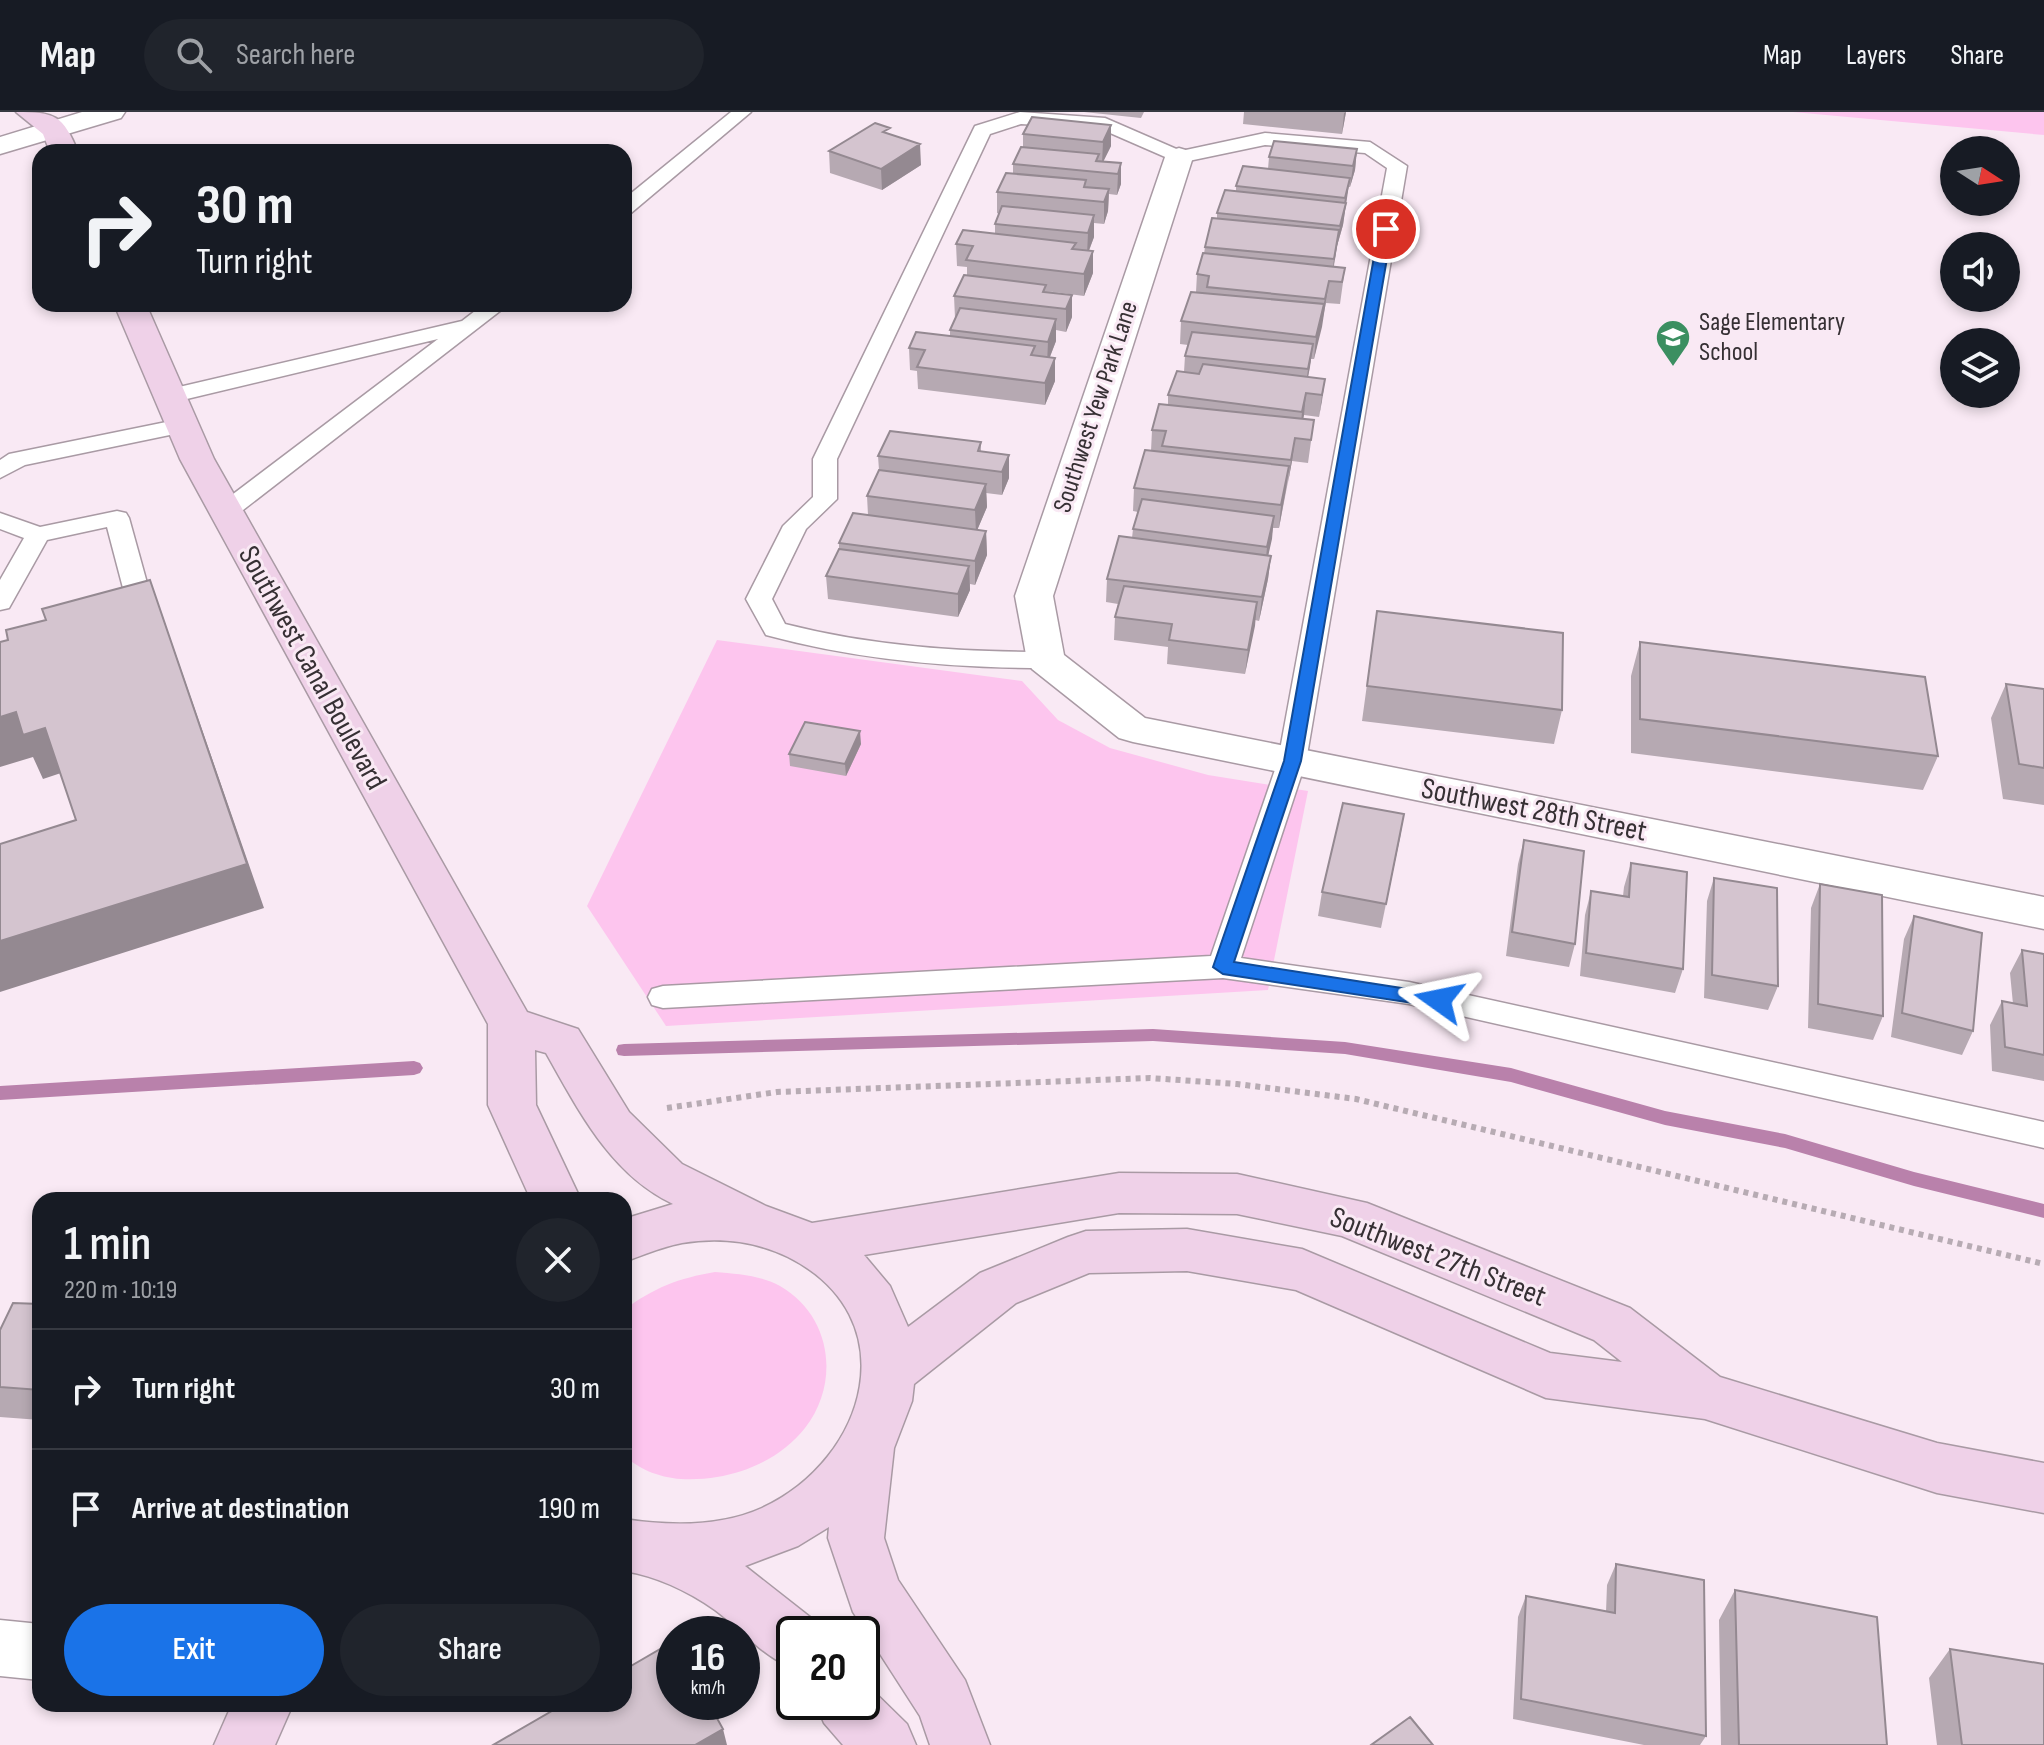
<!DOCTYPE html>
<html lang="en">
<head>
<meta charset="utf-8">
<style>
	body { margin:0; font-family:"Sofia Sans Condensed",sans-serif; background:#20242c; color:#f1f3f6; height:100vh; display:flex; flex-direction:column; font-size:30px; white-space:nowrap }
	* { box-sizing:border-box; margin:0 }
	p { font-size:26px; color:#9ea1a6 }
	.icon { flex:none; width:44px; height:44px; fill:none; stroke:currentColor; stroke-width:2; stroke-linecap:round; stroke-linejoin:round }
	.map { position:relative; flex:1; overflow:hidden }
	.details { position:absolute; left:32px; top:1080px; width:600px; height:520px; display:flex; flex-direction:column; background:#171b24; border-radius:24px; box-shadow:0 4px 12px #0003 }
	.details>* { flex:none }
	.guide { position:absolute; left:32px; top:32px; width:600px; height:168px; border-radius:24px; box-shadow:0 4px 12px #0003; background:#171b24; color:#f1f3f6; overflow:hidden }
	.needle { width:52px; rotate:102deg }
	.fabs { position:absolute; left:1940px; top:24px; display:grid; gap:16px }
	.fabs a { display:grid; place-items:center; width:80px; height:80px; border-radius:50%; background:#171b24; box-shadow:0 4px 12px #0003; font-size:40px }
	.speed { position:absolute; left:656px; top:1504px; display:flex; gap:16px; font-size:40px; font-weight:700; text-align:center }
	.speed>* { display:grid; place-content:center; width:104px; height:104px; border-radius:50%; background:#171b24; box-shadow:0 4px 12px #0003; line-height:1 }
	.speed small { font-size:20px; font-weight:400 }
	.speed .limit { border:4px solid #111; border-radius:12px; background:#fff; color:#111 }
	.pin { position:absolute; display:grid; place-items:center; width:68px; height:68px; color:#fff; margin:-34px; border:4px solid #fff; border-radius:50%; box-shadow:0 2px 8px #0007 }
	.me { position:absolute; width:88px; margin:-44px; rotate:282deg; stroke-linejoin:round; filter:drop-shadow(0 0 6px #0008) }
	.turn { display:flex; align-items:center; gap:28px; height:168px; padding:0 32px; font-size:36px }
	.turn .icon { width:104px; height:104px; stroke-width:2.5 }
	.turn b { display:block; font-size:56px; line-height:68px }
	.round { display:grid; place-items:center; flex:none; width:84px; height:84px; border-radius:42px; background:#20242c }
	.summary { display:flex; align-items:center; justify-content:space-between; height:136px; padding:0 32px }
	h1 { font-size:48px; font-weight:600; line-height:60px }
	.button { display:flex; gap:16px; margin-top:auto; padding:16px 32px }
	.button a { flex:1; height:92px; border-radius:48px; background:#1a73e8; color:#fff; font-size:32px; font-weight:600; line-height:92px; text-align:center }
	.button a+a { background:#20242c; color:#f1f3f6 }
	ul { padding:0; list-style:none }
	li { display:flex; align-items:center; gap:24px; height:120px; padding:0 32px; border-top:2px solid #363941 }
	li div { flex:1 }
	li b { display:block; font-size:30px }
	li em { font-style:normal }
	header { display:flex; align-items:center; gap:48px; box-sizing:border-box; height:112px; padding:0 40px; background:#171b24; border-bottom:2px solid #363941 }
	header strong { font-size:38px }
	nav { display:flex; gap:44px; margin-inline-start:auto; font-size:28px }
	.search { width:560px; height:72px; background:#20242c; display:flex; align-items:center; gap:20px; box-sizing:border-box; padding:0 28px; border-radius:44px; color:#9ea1a6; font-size:30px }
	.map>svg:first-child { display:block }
</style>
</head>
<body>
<header>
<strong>Map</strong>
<div class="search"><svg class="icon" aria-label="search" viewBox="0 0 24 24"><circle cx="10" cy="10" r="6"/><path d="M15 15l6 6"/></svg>Search here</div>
<nav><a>Map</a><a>Layers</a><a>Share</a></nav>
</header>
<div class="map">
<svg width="2044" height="1633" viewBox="0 0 2044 1633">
	<rect width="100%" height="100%" fill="#f9e9f4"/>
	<path fill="#fdc5ee" d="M1793,0H2044V23Z
		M717,528L1022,569L1058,608L1110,636L1208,663L1308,679L1268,878L666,914L587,794Z
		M715,1160C737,1162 760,1163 780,1174C831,1203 841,1270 805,1316C784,1343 750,1360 717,1365C698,1368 675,1369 656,1362C645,1359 634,1351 624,1345V1198C653,1176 679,1166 715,1160Z"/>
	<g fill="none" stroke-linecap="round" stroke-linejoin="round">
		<path fill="#b981ab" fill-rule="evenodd" d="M1153,917L1345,930L1511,956L1665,999L1785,1022L1914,1060L2044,1092V1106L1914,1074L1785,1036L1665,1013L1511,970L1345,942L1153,929L624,944L618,943L616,938L618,933L624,932Z
			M414,949L420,951L423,956L420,961L414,963L0,988V974Z"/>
		<g stroke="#a99aa4" stroke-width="3">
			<path id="service" d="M731,0H751L631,101L624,103V87Z
				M1020,0L1105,6L1181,39L1265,21L1370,30L1407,54L1306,649L1241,846L1409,870L2044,1010V1036L1409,892L1223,866L663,896L652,893L648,885L652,877L663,874L1211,844L1278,649L1387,56L1365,41L1265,33L1179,51L1101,17L1021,12L990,22L837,347V387L806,417L772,487L785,512C871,534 958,540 1046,540L1055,542L1059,548L1055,554L1046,556C950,556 858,548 766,523L746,487L783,414L813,385V347L973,18L975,14Z
				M484,192H509L234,405H216L213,400L216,395L438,227L170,291L162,289L159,284L162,279L462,209Z
				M181,307L189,309L193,314L189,319L25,353L0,366V348L9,342Z
				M117,399L126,401L129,406L155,500L151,506L131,510L122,508L118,502L128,495L107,415L47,428L9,496L0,498V468L24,426L0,417V401L40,415Z"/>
		</g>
		<g stroke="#a99aa4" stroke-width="3">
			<path id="minor" d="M82,0H125L121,6L0,42V25Z
				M1179,36L1189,39L1193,45L1053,484L1064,543L1145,606L2044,785V817L1133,630L1119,626L1032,557L1027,548L1015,484L1165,45L1169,39Z
				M0,1508L40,1512V1568L0,1564Z"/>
		</g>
		<g stroke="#a99aa4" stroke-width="3">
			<path id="secondary" d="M16,0C55,0 63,3 78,40H50L43,22Z
				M114,192H146L214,347L527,900L578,917L629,1000L682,1052L766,1094L812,1111L1119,1061L1237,1062L1367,1091L1630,1196L1720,1265L1937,1331L2044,1351V1401L1937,1381L1705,1307L1546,1286L1296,1178L1187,1159L1089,1161L1016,1191L914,1272L912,1289L894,1336L884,1426L898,1468L965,1568L990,1633H930L920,1604L853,1500L828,1426L829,1415L798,1434L745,1454L815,1509L820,1522H794V1557C762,1544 742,1518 715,1498C688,1479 656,1464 624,1459V1407C669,1414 720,1415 762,1396C868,1347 908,1205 788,1145C755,1129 719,1125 682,1131C661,1135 643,1143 624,1150V1107L673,1092C610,1062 579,999 546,941L535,938L536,993L581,1088H531L488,993V912L180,347ZM1119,1101L1237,1102L1342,1124L1594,1228L1622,1250L1550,1241L1302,1137L1187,1117L1086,1119L1068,1125L980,1161L908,1215L890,1174L864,1143Z
				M862,1568L907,1612L916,1633H843L824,1611L815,1590H862Z
				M232,1592H293L275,1633H214Z"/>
		</g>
		<path stroke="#b7abb3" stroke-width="6" stroke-dasharray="5 5" stroke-linecap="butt" d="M667,996L777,980L1150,966L1237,972L1356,987L2044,1152"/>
		<use href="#service" fill="#fff" fill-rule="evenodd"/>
		<use href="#minor" fill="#fff" fill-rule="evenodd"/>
		<use href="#secondary" fill="#efd1e8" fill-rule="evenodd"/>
	</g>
	<path fill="#b6a9b2" d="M1084,0H1144L1141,6Z
		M1244,0H1346L1342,22L1243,12Z
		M1111,13V34L1103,50L1121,51V72L1117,83L1109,82L1108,99L1104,112L1094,111V125L1089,139H1093V161L1084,184L1046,179L1072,183V205L1066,220L1056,218V229L1050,245L1055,246V269L1045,293L918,277L917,259L910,258L909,236L950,224V218L955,206L954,184L967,163V155L957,154L956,132L995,122V112L999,102L997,101V80L1013,62V52L1023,35V22Z
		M1357,37L1355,58L1350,75H1348L1343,113L1337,134L1334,154L1345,156L1340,192L1326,191L1314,247H1311L1308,265L1325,267L1319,305L1304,303L1303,307L1314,308L1308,351L1292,349L1279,416H1273L1268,443L1271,444L1268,467L1259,509L1255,508L1245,562L1167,552L1168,535L1114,528L1115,505L1118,492L1106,490L1107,467L1132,426L1133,417L1138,400L1133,399L1134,376L1151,339L1152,318L1168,293V283L1184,260L1185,244L1188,233L1180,232L1181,209L1196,180L1197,162L1204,142L1205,135L1217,107V101L1236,79V74L1268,57L1269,45Z
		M829,39L921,53L882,78L830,61Z
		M981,330V339L1009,366L1002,383L986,381L987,395L977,418L986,419L987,443L975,473L970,472V478L958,505L828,487L826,464L839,437V431L868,403L867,384L879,358L878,344Z
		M1377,499L1562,598L1554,632L1362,609Z
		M1640,530L1938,644L1923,678L1631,641V564Z
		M2006,572L2044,577V693L2003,687L1991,606Z
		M861,632L846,664L790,654L789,642Z
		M1404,702L1381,816L1318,804L1322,780Z
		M1524,728L1575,832L1569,855L1506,844L1518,752Z
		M1631,751L1683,857L1675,881L1580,864L1585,803L1591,779L1623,784L1624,775Z
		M1714,766L1778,874L1768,898L1704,886L1707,789Z
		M1820,772L1883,904L1873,928L1808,916L1811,796Z
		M1914,804L1973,919L1962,943L1891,925L1904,827Z
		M2022,838L2044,842V969L1992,959L1990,913L2002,889L2013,892L2010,861Z
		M40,1192V1308L0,1305V1218Z
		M1616,1452L1706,1624L1700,1633H1644L1513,1607L1518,1505L1526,1484L1606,1500L1607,1473Z
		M1735,1478L1887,1633H1721L1719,1508Z
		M1950,1537L2044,1633H1937L1929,1566Z"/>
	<path fill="#948991" d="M1346,0L1342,22L1344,1Z
		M1111,13V34L1102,52L1103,30Z
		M920,32L921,53L882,78L881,57Z
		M1357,37L1355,58L1350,75L1353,54Z
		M1121,51V72L1117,83L1118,62Z
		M1350,66L1343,113L1337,134L1331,169L1334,147L1342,103L1345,86Z
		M1109,77L1108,99L1104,112V90Z
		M1094,103V125L1087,143L1088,121Z
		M1093,139V161L1084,184V162Z
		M1329,169L1322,215L1314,247L1316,225Z
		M1072,183V205L1066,220V197Z
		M1056,207V229L1047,252L1048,230Z
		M1313,232L1310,255L1305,280L1308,257Z
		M1055,246V269L1045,293V271Z
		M1325,267L1322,289L1319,305L1322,283Z
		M1306,281L1304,303L1300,323L1302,300Z
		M1295,326L1292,349L1288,371L1291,348Z
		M1009,343V366L1002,383V360Z
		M1289,354L1286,377L1279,416L1281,393Z
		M986,372L987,395L976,421L975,398Z
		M1274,404L1272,427L1265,458L1267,435Z
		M986,419L987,443L975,473V449Z
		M1271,444L1268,467L1259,509L1262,485Z
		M969,454L970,478L958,505V482Z
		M150,468L264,796L0,880V829L247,752Z
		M1257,490L1255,514L1245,562L1248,538Z
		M16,600L45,616L64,660L43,667L33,645L0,655V605Z
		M860,619L861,632L846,664L845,652Z
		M1404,702L1400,726L1381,816L1386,792Z
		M723,1617L727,1633H695Z"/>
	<path fill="#d4c4cf" stroke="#948991" stroke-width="2" d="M1032,5L1111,13L1103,30L1023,22Z
		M875,11L890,16L883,20L920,32L881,57L829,39Z
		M1274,29L1357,37L1353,54L1269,45Z
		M1021,35L1099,42L1096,49L1121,51L1118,62L1013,52Z
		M1243,54L1350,66L1345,86L1236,74Z
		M1006,61L1086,68L1084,75L1109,77L1104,90L997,80Z
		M1225,78L1346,91L1340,114L1217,101Z
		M1002,94L1094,103L1088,121L995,112Z
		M1212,106L1339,118L1334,147L1205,135Z
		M963,118L1076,131L1072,137L1093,139L1084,162L966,148L973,134L956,132Z
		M1203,141L1345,156L1342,170L1329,169L1325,187L1207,175L1209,164L1197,162Z
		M964,163L1046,173L1043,180L1072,183L1066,197L954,184Z
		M1191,180L1324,192L1316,225L1181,209Z
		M960,196L1056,207L1048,230L950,218Z
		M916,220L1035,234L1031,243L1055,246L1045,271L917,255L925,238L909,236Z
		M1192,220L1313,232L1308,257L1185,244Z
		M1203,252L1325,267L1322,283L1306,281L1302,300L1168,283L1177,259L1199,262Z
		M1159,292L1314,308L1311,328L1295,326L1291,348L1162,334L1166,319L1152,318Z
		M890,319L981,330L978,339L1009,343L1002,360L878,344Z
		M1145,338L1289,354L1281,393L1134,376Z
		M879,358L986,372L975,398L867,384Z
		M1142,387L1274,404L1267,435L1133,417Z
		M853,401L986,419L975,449L839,431Z
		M1119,424L1271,444L1262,485L1107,467Z
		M839,437L969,454L958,482L826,464Z
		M150,468L247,752L0,829V732L76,708L45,616L23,623L16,600L0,605V530L8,528L6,518L46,508L42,497Z
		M1124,474L1257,490L1248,538L1169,528L1172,512L1115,505Z
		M1377,499L1563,521L1562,598L1367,574Z
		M1640,530L1925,565L1938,644L1640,607Z
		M2006,572L2044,577V656L2019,652Z
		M805,610L860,619L845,652L789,642Z
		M1343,691L1404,702L1386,792L1322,780Z
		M1524,728L1584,739L1575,832L1512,820Z
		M1631,751L1687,760L1683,857L1586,841L1591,779L1629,785Z
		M1714,766L1777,776L1778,874L1712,863Z
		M1820,772L1882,783L1883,904L1818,892Z
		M1914,804L1982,821L1973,919L1902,901Z
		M2022,838L2044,842V943L2005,935L2002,889L2027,894Z
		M13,1191L40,1192V1278L0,1275V1218Z
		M1616,1452L1704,1468L1706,1624L1521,1587L1526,1484L1615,1501Z
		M1735,1478L1877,1505L1887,1633H1739Z
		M674,1529V1590H708L723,1617L695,1633H493L564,1592H624V1558Z
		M1950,1537L2044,1552V1633H1962Z
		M1410,1605L1433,1633H1371Z"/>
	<path fill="#1a73e8" stroke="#114b97" stroke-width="2" d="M1386,113L1392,117L1301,649L1234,850L1446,883L1449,888L1439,895L1223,862L1213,855L1284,649L1379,117Z"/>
	<defs>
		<g id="school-pin" transform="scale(1.8)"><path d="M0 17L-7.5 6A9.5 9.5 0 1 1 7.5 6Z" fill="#3b8f61" stroke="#f9e9f4"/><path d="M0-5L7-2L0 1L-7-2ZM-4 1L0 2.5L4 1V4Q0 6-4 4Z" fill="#fff"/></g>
	</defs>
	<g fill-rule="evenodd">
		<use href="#school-pin" x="1673" y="225"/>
	</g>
	<g text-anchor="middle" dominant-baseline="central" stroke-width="6" stroke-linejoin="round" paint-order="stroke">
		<g font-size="26" fill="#363034" stroke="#f9e9f4" text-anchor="start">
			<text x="1699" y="210">Sage Elementary<tspan x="1699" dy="30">School</tspan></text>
		</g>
		<g font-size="26" fill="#363034" stroke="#f9e9f4">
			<text transform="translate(1096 295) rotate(-72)">Southwest Yew Park Lane</text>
		</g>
		<g font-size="30" fill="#363034" stroke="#f9e9f4">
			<text transform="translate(312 556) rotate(61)">Southwest Canal Boulevard</text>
			<text transform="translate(1534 698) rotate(11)">Southwest 28th Street</text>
			<text transform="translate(1438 1145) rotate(21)">Southwest 27th Street</text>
		</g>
	</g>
</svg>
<div class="fabs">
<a><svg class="needle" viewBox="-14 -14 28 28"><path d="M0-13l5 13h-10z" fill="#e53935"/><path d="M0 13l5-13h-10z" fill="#9ea1a6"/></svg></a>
<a><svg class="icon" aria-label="sound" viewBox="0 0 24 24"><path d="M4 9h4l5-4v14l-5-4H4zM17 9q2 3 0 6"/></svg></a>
<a><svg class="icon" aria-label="layers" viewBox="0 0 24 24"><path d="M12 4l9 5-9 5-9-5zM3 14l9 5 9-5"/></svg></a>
</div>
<div class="speed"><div>16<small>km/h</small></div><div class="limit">20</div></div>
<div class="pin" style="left:1386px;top:117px;background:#d93025"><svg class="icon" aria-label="arrive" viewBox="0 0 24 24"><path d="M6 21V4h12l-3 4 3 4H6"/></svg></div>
<svg class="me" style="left:1439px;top:888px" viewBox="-20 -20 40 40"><path d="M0-17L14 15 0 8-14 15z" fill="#1a73e8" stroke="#fff" stroke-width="4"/></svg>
<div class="guide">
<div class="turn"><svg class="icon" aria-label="right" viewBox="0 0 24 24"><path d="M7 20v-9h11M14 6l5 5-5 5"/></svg><div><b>30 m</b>Turn right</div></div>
</div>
<section class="details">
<div class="summary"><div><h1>1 min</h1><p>220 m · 10:19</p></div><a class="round"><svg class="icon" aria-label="close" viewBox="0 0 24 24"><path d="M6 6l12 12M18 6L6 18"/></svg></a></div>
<ul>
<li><svg class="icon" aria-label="right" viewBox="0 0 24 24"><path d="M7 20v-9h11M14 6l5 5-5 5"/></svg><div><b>Turn right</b></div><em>30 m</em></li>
<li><svg class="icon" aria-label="arrive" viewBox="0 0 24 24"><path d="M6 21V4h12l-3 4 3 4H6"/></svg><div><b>Arrive at destination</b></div><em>190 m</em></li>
</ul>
<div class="button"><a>Exit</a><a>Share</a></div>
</section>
</div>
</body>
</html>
